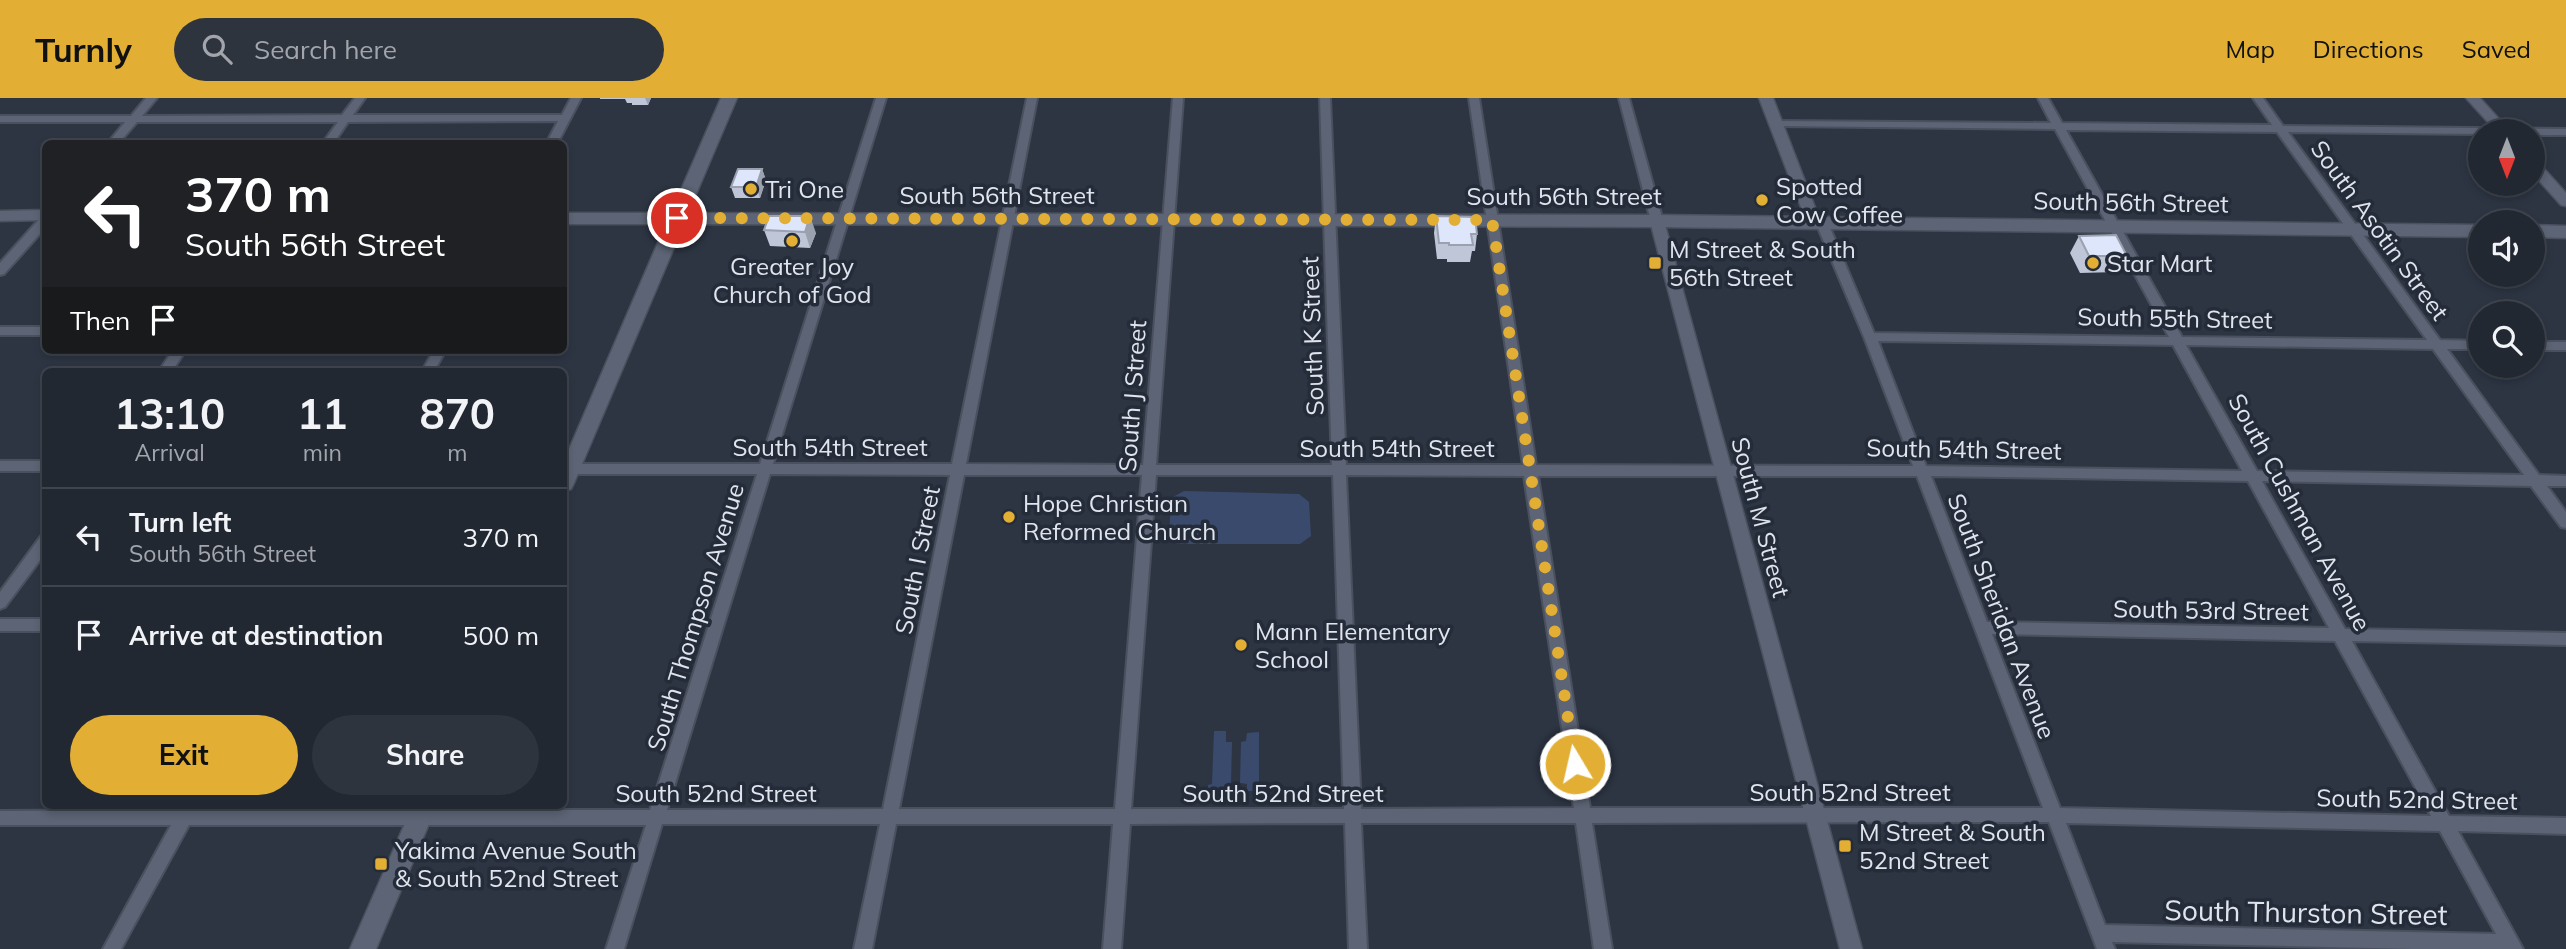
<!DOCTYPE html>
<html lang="en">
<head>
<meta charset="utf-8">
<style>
	body { margin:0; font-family:Mulish,sans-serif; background:#2e343e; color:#f1f3f6; height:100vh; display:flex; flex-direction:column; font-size:26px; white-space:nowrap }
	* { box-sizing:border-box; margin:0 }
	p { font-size:23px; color:#a2a6ac }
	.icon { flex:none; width:38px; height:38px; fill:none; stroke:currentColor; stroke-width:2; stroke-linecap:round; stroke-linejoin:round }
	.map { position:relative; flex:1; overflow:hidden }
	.details { position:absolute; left:42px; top:270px; width:525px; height:441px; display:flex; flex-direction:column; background:#222832; border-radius:10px; box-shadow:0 4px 10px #0003,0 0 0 2px #3f444d }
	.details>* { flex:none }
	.top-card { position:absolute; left:42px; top:42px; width:525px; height:214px; border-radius:10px; box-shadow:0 4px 10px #0003,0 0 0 2px #3f444d; background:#202124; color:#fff; overflow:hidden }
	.needle { width:46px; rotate:180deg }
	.tools { position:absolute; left:2468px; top:21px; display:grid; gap:14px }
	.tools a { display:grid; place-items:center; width:77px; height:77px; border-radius:50%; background:#222832; box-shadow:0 4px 10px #0003,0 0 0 2px #3f444d; font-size:35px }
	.pin { position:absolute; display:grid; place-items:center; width:60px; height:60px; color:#fff; margin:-30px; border:4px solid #fff; border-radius:50%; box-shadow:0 2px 7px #0007 }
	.me { position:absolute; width:77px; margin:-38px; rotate:351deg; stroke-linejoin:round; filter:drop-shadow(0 0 5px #0008) }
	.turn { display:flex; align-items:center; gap:24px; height:147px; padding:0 28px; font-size:32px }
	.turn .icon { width:91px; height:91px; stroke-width:2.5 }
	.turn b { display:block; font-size:49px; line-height:60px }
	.then { display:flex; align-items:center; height:66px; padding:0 28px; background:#0003; gap:14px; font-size:26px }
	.eta { display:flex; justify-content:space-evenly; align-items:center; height:119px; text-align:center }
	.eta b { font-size:42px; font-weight:700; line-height:49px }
	.cta { display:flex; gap:14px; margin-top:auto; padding:14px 28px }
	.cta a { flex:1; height:80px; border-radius:42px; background:#e2af34; color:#111; font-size:28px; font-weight:700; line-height:80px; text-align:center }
	.cta a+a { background:#2e343e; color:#f1f3f6 }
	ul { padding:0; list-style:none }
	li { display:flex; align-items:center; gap:21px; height:98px; padding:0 28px; border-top:2px solid #3f444d }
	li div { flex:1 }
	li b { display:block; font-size:26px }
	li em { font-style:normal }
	header { display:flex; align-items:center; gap:42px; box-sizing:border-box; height:98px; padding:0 35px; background:#e2af34; color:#111 }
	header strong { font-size:33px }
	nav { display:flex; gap:38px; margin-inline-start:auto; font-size:24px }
	.search { width:490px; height:63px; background:#2e343e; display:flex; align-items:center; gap:18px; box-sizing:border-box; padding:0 24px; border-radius:38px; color:#a2a6ac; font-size:26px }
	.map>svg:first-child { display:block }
</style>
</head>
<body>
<header>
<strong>Turnly</strong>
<div class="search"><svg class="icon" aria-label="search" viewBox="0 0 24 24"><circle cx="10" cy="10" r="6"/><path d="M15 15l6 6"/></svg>Search here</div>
<nav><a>Map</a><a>Directions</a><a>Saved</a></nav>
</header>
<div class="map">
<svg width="2566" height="851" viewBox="0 0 2566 851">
	<rect width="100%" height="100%" fill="#2d3543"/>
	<path fill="#3a4a6d" d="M1184,393L1299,396L1309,404L1311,438L1300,446H1177L1169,442L1171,400Z
		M1214,633H1226V644H1232L1231,685L1225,686L1224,693H1208V687L1212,686Z
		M1259,634V687L1263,693H1247V686L1240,685L1241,644L1246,643L1247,635Z"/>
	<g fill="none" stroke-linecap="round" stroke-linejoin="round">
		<g stroke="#4a505d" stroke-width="4">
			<path id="minor" d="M146,0H157L142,18L342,17L355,0H365L353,17H562L571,0H581L557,46H546L558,23L348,24L333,46H322L338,24H137L118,46H107L125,24H0V18H131Z
				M876,0H886L773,366H952L1027,0H1037L966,366L1143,367L1173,0H1183L1156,367H1332L1320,0H1330L1346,367H1523L1469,0H1479L1536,367L1913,368L1864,239L1816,125L1822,121L1828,125L1874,235L2169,239L2055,31L1776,28L1771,25L1772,23L2051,25L2038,0H2048L2062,25L2272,27L2253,0H2263L2283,28L2566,31V37H2532V33H2480V36L2288,34L2440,242L2480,243V251H2447L2539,377L2566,378V388H2547L2566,414V430L2561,429L2531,388L2262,383L2345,531L2566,535V547L2352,543L2449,718L2566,720V736L2458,733L2523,851H2412L2112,844L2115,851H2097L2049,724L1592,725L1612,851H1594L1576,725H1361L1367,851H1349L1345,725L1130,726L1121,851H1103L1113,726H896L872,851H854L880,726H662L624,851H606L646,727H189L121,851H103L171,727H0V713L179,712L182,707H199L197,712H650L757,376H564V366H760ZM2066,32L2277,34L2427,242L2182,239ZM1878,243L2173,247L2242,373L1926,368ZM2186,247L2433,251L2524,377L2257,373ZM770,376L950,377L883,711L667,712ZM964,377H1142L1115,711H899ZM1156,377H1333L1344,711H1131ZM1346,377L1524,378L1574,710L1361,711ZM1538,378H1917L2043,710H1590ZM1931,378L2248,383L2329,530L1987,524ZM1992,536L2335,543L2431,718L2060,710ZM2066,725L2440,733L2496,836L2105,827Z
				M1619,0H1629L1663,123L1661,126L1657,127L1651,123Z
				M46,117V129L4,176L0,177V165L42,118Z
				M0,229H46V237H0Z
				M2532,244H2566V252H2532Z
				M173,252H186L172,273H159Z
				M434,252H446L434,273H422Z
				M0,363H46V373H0Z
				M46,437V454L5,509L0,511V494L41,438Z
				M0,521H46V533H0Z"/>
		</g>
		<g stroke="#4a505d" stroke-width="3">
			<path id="tertiary" d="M1759,0H1773L1821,125L1819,128L1814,130L1807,125Z
				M2466,0H2480L2510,33H2496Z
				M2532,62L2537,63L2566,95V108L2561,107L2532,75Z
				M1657,118L1664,123L1862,851H1840L1650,123Z"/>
		</g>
		<g stroke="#4a505d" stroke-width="3">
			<path id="secondary" d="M721,0H737L688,115L1657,117L2480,127V139L1657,129L684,126L574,385L571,391L564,393V363L666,126H564V115H671Z
				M46,112V122L0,123V113Z
				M2532,127L2566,128V140L2532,139Z
				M413,707H437L376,851H350Z"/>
		</g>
		<use href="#minor" fill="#5c6475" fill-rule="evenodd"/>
		<use href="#tertiary" fill="#5c6475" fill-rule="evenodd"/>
		<use href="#secondary" fill="#5c6475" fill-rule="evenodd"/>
	</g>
	<path fill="#bec6d7" d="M600,0H651L648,7H632V5H627L625,1H600Z
		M762,71L766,82L760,100H735L731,89Z
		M1436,118L1477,136L1475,153H1472L1470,164H1447V161H1437L1434,135Z
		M764,132L816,135L810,150L770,148Z
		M2079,138L2127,158L2117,174L2080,175L2070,155Z"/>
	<path fill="#9ba1af" d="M645,0H651L648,7Z
		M762,71L766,82L760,100L756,89Z
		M810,118L816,135L810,150L805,134Z"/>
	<path fill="#dde6fa" stroke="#9ba1af" stroke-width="2" d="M738,71H762L756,89H731Z
		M769,118H810L805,134L764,132Z
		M1436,118L1475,119L1477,136H1471L1473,147H1449V145H1439Z
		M2116,137L2127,158H2089L2079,138Z"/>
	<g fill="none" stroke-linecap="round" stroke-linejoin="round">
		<path stroke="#e2af34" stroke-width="12" stroke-dasharray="0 21.6" d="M677,120L1492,122L1575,666"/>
	</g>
	<g fill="#e2af34" stroke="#242b39" stroke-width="2.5">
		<circle cx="751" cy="91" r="7"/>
		<circle cx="1762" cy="102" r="7"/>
		<circle cx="792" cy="143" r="7"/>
		<rect x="1648" y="158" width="14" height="14" rx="3.5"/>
		<circle cx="2093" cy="165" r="7"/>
		<circle cx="1009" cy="419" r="7"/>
		<circle cx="1241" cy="547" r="7"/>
		<rect x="1838" y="741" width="14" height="14" rx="3.5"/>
		<rect x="374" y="759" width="14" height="14" rx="3.5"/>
	</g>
	<g text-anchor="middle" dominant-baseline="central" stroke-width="7" stroke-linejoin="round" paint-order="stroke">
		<g font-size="24" fill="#dfe4ed" stroke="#242b39" text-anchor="start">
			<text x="1776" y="88">Spotted<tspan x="1776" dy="28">Cow Coffee</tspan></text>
			<text x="765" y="91">Tri One</text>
			<text x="1669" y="151">M Street &amp; South<tspan x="1669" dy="28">56th Street</tspan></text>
			<text x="2107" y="165">Star Mart</text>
			<text x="792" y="168" text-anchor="middle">Greater Joy<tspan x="792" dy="28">Church of God</tspan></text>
			<text x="1023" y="405">Hope Christian<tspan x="1023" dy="28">Reformed Church</tspan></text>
			<text x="1255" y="533">Mann Elementary<tspan x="1255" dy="28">School</tspan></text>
			<text x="1859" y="734">M Street &amp; South<tspan x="1859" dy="28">52nd Street</tspan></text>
			<text x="395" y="752">Yakima Avenue South<tspan x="395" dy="28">&amp; South 52nd Street</tspan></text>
		</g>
		<g font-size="24" fill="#dfe4ed" stroke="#242b39">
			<text x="997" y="97">South 56th Street</text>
			<text x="1564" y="98">South 56th Street</text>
			<text transform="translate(2131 104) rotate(1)">South 56th Street</text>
			<text transform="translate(2380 132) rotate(54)">South Asotin Street</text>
			<text transform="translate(2175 220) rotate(1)">South 55th Street</text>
			<text transform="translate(1312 238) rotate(-92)">South K Street</text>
			<text transform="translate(1132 298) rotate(-86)">South J Street</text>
			<text x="830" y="349">South 54th Street</text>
			<text x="1397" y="350">South 54th Street</text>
			<text transform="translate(1964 351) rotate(1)">South 54th Street</text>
			<text transform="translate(2300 414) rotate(61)">South Cushman Avenue</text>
			<text transform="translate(1761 419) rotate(75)">South M Street</text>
			<text transform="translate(917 462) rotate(-79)">South I Street</text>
			<text transform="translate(2211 512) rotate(1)">South 53rd Street</text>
			<text transform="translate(2002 518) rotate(69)">South Sheridan Avenue</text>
			<text transform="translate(695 519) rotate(-73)">South Thompson Avenue</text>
			<text x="1850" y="694">South 52nd Street</text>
			<text x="716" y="695">South 52nd Street</text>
			<text x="1283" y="695">South 52nd Street</text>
			<text transform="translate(2417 701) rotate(1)">South 52nd Street</text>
		</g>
		<g font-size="28" fill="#dfe4ed" stroke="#242b39">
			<text transform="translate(2306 814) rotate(1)">South Thurston Street</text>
		</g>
	</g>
</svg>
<div class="tools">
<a><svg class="needle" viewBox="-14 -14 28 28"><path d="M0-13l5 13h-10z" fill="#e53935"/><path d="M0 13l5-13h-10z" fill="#a2a6ac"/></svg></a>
<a><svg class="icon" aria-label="sound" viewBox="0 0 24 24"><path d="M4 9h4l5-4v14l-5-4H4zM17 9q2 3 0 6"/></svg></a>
<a><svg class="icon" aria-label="search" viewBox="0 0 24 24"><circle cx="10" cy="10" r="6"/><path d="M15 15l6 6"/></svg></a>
</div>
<div class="pin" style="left:677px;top:120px;background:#d93025"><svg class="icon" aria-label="arrive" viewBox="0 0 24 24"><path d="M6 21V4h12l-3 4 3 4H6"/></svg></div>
<svg class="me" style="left:1575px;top:666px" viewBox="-20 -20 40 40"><circle r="17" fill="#e2af34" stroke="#fff" stroke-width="3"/><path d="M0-11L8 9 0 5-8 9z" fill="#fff"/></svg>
<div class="top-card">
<div class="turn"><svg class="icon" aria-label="left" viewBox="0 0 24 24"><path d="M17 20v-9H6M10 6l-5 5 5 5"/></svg><div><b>370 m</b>South 56th Street</div></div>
<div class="then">Then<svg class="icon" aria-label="arrive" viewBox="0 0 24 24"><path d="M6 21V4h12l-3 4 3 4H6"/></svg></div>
</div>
<section class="details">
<div class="eta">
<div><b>13:10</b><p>Arrival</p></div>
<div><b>11</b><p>min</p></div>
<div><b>870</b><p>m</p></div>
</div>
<ul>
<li><svg class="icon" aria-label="left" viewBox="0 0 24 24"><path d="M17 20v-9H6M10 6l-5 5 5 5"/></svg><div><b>Turn left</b><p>South 56th Street</p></div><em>370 m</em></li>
<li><svg class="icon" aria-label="arrive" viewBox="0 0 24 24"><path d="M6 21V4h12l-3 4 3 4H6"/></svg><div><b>Arrive at destination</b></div><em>500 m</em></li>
</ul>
<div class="cta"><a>Exit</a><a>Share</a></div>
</section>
</div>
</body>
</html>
